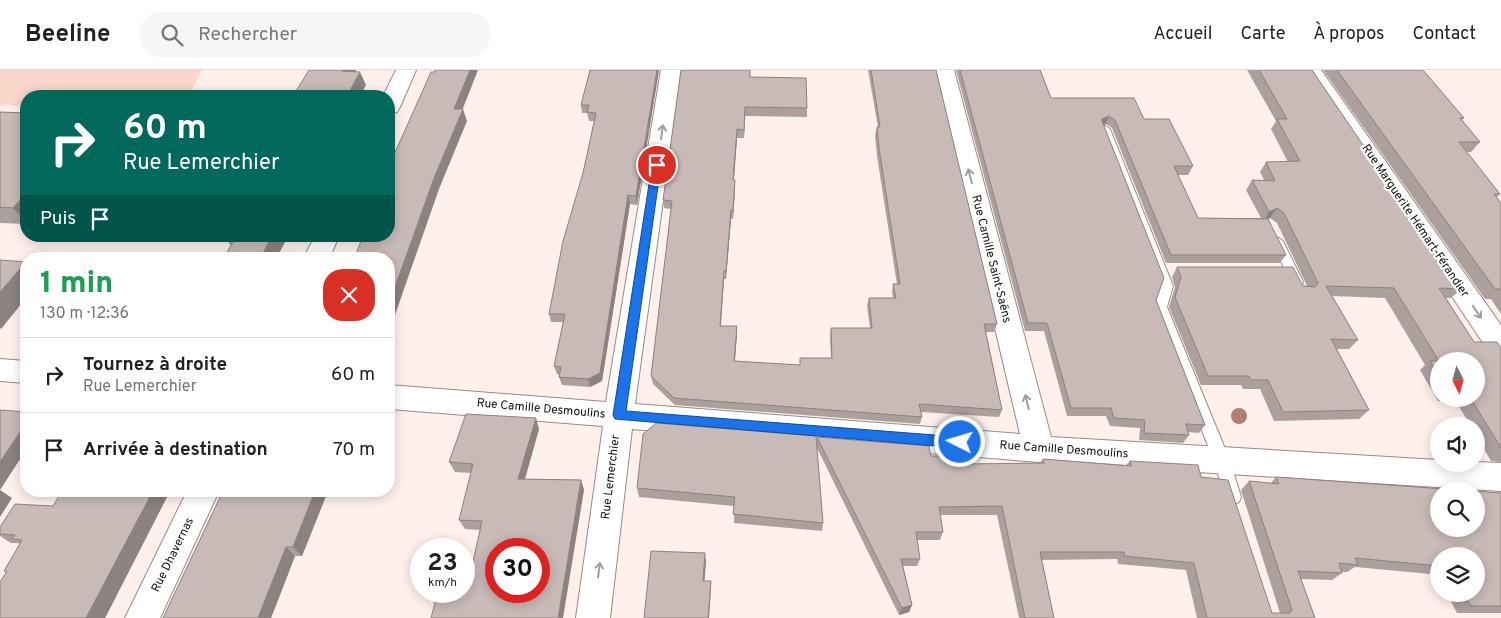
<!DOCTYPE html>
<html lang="fr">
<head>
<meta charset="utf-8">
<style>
	body { margin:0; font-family:Overpass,sans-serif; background:#f6f6f6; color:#222; height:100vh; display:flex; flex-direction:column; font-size:19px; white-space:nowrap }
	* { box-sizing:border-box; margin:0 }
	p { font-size:16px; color:#767676 }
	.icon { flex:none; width:28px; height:28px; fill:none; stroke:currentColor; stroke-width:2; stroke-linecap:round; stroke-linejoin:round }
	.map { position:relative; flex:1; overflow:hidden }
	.details { position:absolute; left:20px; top:182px; width:375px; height:245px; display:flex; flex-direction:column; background:#fff; border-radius:20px; box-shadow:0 2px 12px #0003 }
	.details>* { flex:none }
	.hud { position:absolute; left:20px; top:20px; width:375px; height:152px; border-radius:20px; box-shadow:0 2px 12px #0003; background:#00695c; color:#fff; overflow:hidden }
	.needle { width:32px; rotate:174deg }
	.controls { position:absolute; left:1430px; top:282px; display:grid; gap:10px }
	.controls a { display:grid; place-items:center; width:55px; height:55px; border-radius:50%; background:#fff; box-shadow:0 2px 12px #0003; font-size:25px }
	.speed { position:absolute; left:410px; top:468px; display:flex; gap:10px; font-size:25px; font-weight:700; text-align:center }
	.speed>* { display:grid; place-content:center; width:65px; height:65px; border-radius:50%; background:#fff; box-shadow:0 2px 12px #0003; line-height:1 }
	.speed small { font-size:12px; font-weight:400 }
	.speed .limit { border:8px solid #d22; background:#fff; color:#111 }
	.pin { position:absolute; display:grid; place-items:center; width:42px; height:42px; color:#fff; margin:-21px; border:2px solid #fff; border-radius:50%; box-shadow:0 1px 5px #0007 }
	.me { position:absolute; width:55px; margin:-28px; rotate:275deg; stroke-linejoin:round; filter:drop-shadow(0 0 4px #0008) }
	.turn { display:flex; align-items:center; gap:18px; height:105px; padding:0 20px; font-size:22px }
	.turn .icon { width:65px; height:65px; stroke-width:2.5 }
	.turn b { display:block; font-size:35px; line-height:42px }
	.then { display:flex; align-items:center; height:48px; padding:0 20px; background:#0003; gap:10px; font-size:19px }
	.round { display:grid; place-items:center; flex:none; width:52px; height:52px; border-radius:20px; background:#f6f6f6 }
	.head { display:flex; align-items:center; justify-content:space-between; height:85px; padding:0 20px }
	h1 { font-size:30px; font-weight:800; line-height:38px; color:#1e9e55 }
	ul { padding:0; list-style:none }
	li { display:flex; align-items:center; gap:15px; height:75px; padding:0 20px; border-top:1px solid #e0e0e0 }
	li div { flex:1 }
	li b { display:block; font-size:19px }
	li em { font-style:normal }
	header { display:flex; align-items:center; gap:30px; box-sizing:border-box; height:70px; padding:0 25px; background:#fff; border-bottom:1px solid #e0e0e0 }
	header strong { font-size:24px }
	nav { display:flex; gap:28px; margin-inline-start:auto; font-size:18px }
	.search { width:350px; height:45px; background:#f6f6f6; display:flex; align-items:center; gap:12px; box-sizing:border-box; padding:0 18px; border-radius:20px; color:#767676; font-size:19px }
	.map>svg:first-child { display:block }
</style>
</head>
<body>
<header>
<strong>Beeline</strong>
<div class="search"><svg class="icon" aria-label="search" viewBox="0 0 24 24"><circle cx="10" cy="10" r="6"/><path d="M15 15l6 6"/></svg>Rechercher</div>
<nav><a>Accueil</a><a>Carte</a><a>À propos</a><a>Contact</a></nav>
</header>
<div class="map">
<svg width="1501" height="548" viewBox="0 0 1501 548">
	<rect width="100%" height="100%" fill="#fff0ec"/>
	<path fill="#fad6cb" d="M0,0H202L189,26H26V36L0,35Z"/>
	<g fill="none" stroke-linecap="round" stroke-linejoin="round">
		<g stroke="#988b87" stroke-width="2">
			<path id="service" d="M1105,56L1110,59L1173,216L1167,237L1230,391L1241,427L1239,432L1233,434L1227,432L1225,427L1214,391L1153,237L1161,216L1100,59Z
				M1277,167L1283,171L1303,212L1302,215H1292L1291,212L1271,171Z"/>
		</g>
		<g stroke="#988b87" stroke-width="2">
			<path id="minor" d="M396,0H416L400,37L397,42L389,44V26H383Z
				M661,0H681L635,334L1020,364L934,0H954L1051,367L1439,390V394H1476V392L1501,393V421L1039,392L632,359L610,548H576L603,356L389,339V315L606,332Z
				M1301,0H1321L1501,255V288L1491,285Z
				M315,166H339L329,189H303Z
				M0,289L26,291V313L0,311Z
				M187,421H219L160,548H125Z"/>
		</g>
		<use href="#service" fill="#fff" fill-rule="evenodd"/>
		<use href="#minor" fill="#fff" fill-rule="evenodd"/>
	</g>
	<circle fill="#af8072" cx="1239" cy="346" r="8"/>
	<path fill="#aca09d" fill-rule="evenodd" d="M590,0H659L637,135L630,134L602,311L590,317L562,315L559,307L560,305L557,304L554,296L563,252H551L549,244L583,103L594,51H589L587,43H582L581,35Z
		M868,0H936L997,254L994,262H986L1002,340L999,347L921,342L922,347L920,354L675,335L653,314L651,306L671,139L664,138L663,130L750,7L807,38V47L745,46L744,68H737L734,110H735V119L733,149H731L726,209H724L721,256H737V264L735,291L799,295L831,288L830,266L831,258H870L867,236L869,228H893L892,222L893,214H897L877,86L875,65L877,57H878Z
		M956,0H1040L1051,28L1144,49L1193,96L1188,105H1178L1198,148H1261L1246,120L1252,110H1264L1260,102L1266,92H1288L1271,59L1276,51L1247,0H1312L1461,219L1451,228H1446L1474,272L1501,277V392L1491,391L1476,365V356H1471L1456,332L1438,331L1420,300L1425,295L1385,228L1332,226L1358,270L1349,279H1337L1369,340L1359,349L1274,351L1260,319H1243L1241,315H1201L1169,237L1175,217L1172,207L1177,197L1307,216L1277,153L1270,148L1268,149L1286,185L1280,193H1166L1112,58L1106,54L1103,56L1156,230L1205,355L1199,363L1188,362L1189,365L1183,373L1139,370L1140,358L1110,356L1106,346H1067L1044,261H1025ZM1439,291L1476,329H1439Z
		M1323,0H1423L1464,48L1462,50L1480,72L1471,82H1467L1500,124L1497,127L1501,133V244L1491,229H1485Z
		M0,42L26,43V154L0,153Z
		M225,166H288L276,189H223L231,176L225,167Z
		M539,359L525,409L581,410L584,420L467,519L480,460L465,459L459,450L471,403L455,402L449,392Z
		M817,367L959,391L966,394L1040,393L1043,389L1126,395L1130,391L1201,407L1272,543H1280L1241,420L1249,411L1271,413L1276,407L1501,423V543H1457L1447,524H1476L1439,486V509L1432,508L1430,504L1355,497L1347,502H1342V503L1332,510L1301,509L1315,548H1197L1186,500L1118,494L1117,489L1042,490L1054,548H1019L997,445H940L943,462L940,470H917L920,489L917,496H903L912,535L909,542L899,545L817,378L823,453L822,461L734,453V436L639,427L637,418L817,370Z
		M170,421L105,548H0L6,502L4,501L20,474L18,473H11L0,466V457L53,436Z
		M223,421H328L302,486H295L271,548H163Z"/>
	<path fill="#8c827f" d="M343,0H356L348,14Z
		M470,0H478L458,51L454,39Z
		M657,0H659L637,135L636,126Z
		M360,2L366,15L360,26H347Z
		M745,37V46L744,68V60Z
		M463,39L467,51L439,119L389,262V234L434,108Z
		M1109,46L1106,54L1099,57L1102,49Z
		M737,59V68L733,119V110Z
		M735,110V119L733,149V140Z
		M26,124V151L13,138Z
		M628,125L630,134L602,311L590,317L588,309Z
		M1277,138L1270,148L1263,152L1269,142Z
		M731,140V149L726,209V201Z
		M272,166H288L276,189H260Z
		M26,192V228L1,259L0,258V222Z
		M724,201V209L720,264V256Z
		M737,256V264L734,299V291Z
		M536,348L539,359L522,419L518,409Z
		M26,353V380L0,420V392Z
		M581,410L584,420L563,548H558Z
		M0,420L12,428L0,447Z
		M153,421H170L105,548H86Z
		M315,421H328L302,486L293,477Z
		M286,477L295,486L271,548H258Z
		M705,483L706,492L704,519L703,511Z
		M711,511V519L709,548H708Z
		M912,535L909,542L899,545L902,538Z"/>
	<path fill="#c8bab6" stroke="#8c827f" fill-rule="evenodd" d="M309,0H343L342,1L360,2L347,26H293Z
		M435,0H470L454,39H463L434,108L389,234V189H354L363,166H389V96L431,2H434Z
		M590,0H657L636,126L628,125L600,303L588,309L559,307L561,297L554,296L565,244H549L563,171L583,103L596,43L587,42L589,35H581Z
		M681,0H750V7L806,8L807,38L745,37L744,60L737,59L733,110H735L733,140H731L726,201H724L720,256H737L734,291L800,295V288H832L831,258H872L869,228H896L893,214H900L879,78L877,57H880L871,0H936L997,254H984L1002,340L919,334L922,347L674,328L651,306L672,131L663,130Z
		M960,0H1040L1051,28H1134L1144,49H1169L1193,96H1174L1198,148L1268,149L1286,185H1171L1115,50L1109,46L1102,49V51L1164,208L1156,230L1205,355L1186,354L1189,365L1144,363L1145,350L1114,348L1111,338H1071L1047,253H1028Z
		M1259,0H1312L1461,219L1439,218L1474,272H1497L1501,277V378L1471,329H1476V291H1439V306L1430,291H1439L1394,218L1326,216L1358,270L1331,269L1369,340L1283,342L1268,310H1251L1249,306H1208L1175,227L1181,207L1177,197H1293L1303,216L1315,217L1318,213L1284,143L1277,138L1269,142L1252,110L1275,111L1266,92L1300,91L1277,49H1287Z
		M1337,0H1423L1464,48H1460L1480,72H1459L1500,124H1494L1501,133V219H1495Z
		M0,42L26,43V124L13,138L0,137Z
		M225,166H272L260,189H223L236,167H225Z
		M0,190L26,192L0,222Z
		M0,340L26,342V353L0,392Z
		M466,344L536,348L518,409L581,410L558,548H431L438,521H464V519H467L482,451L459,450L473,394L449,392ZM496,479H539V521H496Z
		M656,353L816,366L823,453L733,444L735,427L637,418L643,364Z
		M817,367L929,376L931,386H959V391H965L966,394L1044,393L1043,389L1131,396L1130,391L1198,395L1201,407L1228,410L1272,543H1290L1292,540L1249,411L1279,414L1276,407L1501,423V536H1471L1464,524H1476V486H1439V496L1355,488L1358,495L1339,493L1342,503L1298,501L1315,548H1207L1194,493L1124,486V482H1040L1054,548H1025L1002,436L939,437L943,462H916L920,489H901L912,535L902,538ZM1439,421H1476V459H1439Z
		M62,421H153L86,548H0V512L7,501H4L22,470L12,469L15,465L0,464V457L15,434L53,436Z
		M223,421H315L293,477H286L258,548H163Z
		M651,481L705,483L703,511H711L708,548H644Z"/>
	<defs><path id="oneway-shaft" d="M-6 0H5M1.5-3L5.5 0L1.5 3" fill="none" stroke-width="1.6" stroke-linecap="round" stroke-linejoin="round" transform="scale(1.25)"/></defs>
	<g stroke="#a19f9e">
		<use href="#oneway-shaft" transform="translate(662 62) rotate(-82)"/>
		<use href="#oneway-shaft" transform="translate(970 106) rotate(-104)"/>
		<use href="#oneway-shaft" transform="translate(1477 242) rotate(56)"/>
		<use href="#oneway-shaft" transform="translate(1027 332) rotate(-104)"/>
		<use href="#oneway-shaft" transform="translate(599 500) rotate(-83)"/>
	</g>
	<path fill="#1a73e8" stroke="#114b97" d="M657,92L661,95L626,341L960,367L964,369L966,372L964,376L960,378L615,349L613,345L652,95Z"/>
	<g text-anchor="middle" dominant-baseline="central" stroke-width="4.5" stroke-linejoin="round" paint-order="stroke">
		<g font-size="12" fill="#130f0d" stroke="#fff">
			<text transform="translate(1415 151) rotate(56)">Rue Marguerite Hémart-Férandier</text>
			<text transform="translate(991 189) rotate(76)">Rue Camille Saint-Saëns</text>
			<text transform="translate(541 339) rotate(5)">Rue Camille Desmoulins</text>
			<text transform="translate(1064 380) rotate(4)">Rue Camille Desmoulins</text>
			<text transform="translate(611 407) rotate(-83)">Rue Lemerchier</text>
			<text transform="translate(173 485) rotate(-64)">Rue Dhavernas</text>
		</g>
	</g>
</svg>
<div class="controls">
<a><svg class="needle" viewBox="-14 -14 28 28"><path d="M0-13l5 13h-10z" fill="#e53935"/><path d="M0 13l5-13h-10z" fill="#767676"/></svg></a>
<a><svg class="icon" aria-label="sound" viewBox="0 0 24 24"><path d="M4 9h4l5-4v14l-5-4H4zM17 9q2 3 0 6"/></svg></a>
<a><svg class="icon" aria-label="search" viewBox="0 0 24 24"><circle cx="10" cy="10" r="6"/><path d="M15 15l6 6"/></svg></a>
<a><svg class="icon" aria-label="layers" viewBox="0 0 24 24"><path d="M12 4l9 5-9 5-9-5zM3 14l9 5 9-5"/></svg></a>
</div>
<div class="speed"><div>23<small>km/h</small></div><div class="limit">30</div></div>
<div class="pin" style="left:657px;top:95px;background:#d93025"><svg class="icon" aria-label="arrive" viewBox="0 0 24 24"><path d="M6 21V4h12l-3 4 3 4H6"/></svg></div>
<svg class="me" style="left:960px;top:372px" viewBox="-20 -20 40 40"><circle r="17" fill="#1a73e8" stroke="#fff" stroke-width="3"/><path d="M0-11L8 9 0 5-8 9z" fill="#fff"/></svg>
<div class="hud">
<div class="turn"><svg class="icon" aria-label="right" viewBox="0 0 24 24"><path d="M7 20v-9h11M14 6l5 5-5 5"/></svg><div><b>60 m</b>Rue Lemerchier</div></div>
<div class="then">Puis<svg class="icon" aria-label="arrive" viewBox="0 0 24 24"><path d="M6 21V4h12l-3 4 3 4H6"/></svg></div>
</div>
<section class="details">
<div class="head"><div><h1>1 min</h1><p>130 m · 12:36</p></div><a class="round" style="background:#d93025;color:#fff"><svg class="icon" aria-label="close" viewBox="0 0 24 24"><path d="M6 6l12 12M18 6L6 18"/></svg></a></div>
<ul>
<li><svg class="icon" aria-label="right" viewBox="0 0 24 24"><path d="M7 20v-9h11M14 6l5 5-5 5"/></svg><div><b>Tournez à droite</b><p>Rue Lemerchier</p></div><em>60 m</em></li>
<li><svg class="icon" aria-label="arrive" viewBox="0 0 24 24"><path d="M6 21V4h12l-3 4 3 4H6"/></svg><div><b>Arrivée à destination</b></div><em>70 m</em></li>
</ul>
</section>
</div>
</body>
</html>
